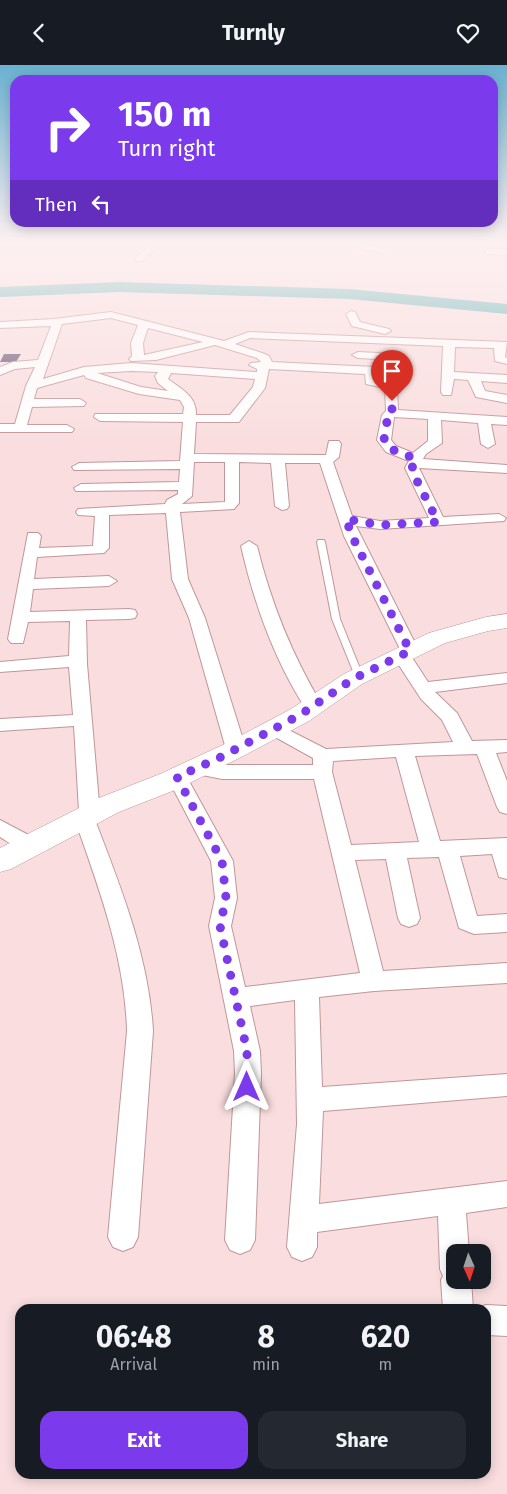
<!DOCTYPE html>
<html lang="en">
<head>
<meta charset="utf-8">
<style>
	body { margin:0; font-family:"Fira Sans",sans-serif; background:#242831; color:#f1f3f6; height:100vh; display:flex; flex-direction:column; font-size:19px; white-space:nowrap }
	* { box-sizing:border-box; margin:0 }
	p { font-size:16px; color:#9ea1a6 }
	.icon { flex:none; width:28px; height:28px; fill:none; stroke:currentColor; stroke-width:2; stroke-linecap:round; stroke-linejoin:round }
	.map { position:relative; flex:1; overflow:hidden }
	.drawer { position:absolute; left:15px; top:1239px; width:476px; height:175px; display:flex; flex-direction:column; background:#171b24; border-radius:15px; box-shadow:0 2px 12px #0003 }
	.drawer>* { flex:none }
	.top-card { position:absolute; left:10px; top:10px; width:488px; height:152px; border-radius:15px; box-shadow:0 2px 12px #0003; background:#7c3aed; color:#fff; overflow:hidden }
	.needle { width:32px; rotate:177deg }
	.fabs { position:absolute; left:446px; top:1179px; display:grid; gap:10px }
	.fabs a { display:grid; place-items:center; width:45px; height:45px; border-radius:10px; background:#171b24; box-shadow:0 2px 12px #0003; font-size:25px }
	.pin { position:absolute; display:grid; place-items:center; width:42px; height:42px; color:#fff; margin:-51px -21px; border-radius:50% 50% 50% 0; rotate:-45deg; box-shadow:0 0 5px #0007 }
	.pin .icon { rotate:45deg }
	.me { position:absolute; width:55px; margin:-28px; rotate:0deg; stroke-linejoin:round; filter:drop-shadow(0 0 4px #0008) }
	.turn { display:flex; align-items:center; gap:18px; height:105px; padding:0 25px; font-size:22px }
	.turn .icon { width:65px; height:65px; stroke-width:2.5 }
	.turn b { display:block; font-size:35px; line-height:42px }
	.then { display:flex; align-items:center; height:48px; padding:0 25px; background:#0003; gap:10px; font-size:19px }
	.eta { display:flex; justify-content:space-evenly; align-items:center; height:85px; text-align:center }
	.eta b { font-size:30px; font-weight:700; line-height:35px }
	.primary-button { display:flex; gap:10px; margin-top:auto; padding:10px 25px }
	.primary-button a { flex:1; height:58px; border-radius:15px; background:#7c3aed; color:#fff; font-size:20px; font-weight:700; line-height:58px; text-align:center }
	.primary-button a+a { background:#242831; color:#f1f3f6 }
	header { display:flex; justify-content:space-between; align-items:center; height:65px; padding:0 25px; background:#171b24; font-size:22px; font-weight:700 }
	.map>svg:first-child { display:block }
</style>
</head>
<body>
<header><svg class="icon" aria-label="back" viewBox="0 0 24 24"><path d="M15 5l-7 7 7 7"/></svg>Turnly<svg class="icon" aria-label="heart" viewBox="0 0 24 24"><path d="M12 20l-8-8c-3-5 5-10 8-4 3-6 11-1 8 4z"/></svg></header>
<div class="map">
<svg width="507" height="1429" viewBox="0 0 507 1429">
	<rect width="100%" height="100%" fill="#fadedf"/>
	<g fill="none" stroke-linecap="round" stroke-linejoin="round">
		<path fill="#4cacac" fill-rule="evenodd" d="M120,217L349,224L507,239V249L349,234L120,227L0,232V222Z"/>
	</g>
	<path fill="#675370" d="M4,289H21L16,297H0Z"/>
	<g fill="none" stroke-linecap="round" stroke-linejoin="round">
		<g stroke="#c19698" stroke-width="2">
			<path id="lane" d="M318,475H324L325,477L340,554L363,611L362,613H356L355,611L332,554L317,477Z"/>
		</g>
		<g stroke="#c19698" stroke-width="2">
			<path id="street" d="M150,179H160L142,196H136V192Z
				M341,179H361L387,185L382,188Z
				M489,184H507V190L486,189V185Z
				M351,246L355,247L360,257L389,264L391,266L385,269L352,261L346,249Z
				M111,247L224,276L249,267L507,277L505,292L507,293V299L495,296L494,283L455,282L454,307L507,310V318L481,316L485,326L507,330V338L476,332L468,315L454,314L451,330H443L441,327L443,281L250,273L235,279L265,289L269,291L272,297L375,302L376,294L358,293L352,290L358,287L398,289V293L388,294L387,305L377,310L376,314L394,317L397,323L398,345L507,352V360L491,359L495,379L488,383L481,379L478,358L441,355L442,378L426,389L423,394L507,400V408L419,403L443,452L499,449L506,453L504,456L380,464L356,461L419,586L416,590L411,591L428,617L507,608V618L435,627L457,648L472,676L507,675V687L496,688L507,716V749L500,747L497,742L477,689L415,691L440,776L507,773V814L499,812L492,789L460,791L477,851L507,849V867L474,869L459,863L439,792L407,793L420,853L417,859L409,862L401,859L398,853L386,794L355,795L383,906L507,898V918L374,926L319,932L322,1022L507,1009V1031L323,1046L319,1139L507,1116V1142L466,1148L469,1188H455V1215H471L473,1244H443L441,1215L443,1211L440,1204L438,1151L317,1167V1182L312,1192L302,1196L292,1192L287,1182L297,1059L295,935L250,941L260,986L261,1008L255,1175L250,1185L240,1189L230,1185L225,1175L235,1008L234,986L209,861L215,833L211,796L167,712L170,707L177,705L184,707L233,796L237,833L231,861L245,922L360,908L314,714H222L202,710L192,700L195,695L202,694L222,700H313V693L266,667L264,663L266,659L273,657L326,684L453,677L442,655L421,634L393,591L396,587L401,586L344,471L320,398H285L289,441L287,444L282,445L275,441L271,398L239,397V438L234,444L180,447L188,514L205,553L246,684L243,688L236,690L229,688L226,684L189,553L172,514L166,448L109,450V483L104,488L37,492L34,514L109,511L117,516L109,521L33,524L30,547L129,544L135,545L137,549L135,553L129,554L86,555L87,599L100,749L95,755C121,823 149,892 153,966L138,1172L133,1182L123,1186L113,1182L108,1172L127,966C125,891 98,821 74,752L79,746L74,661L0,666V654L73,650L69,602L0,607V597L69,591L70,556L28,557L23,578H11L8,574L28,468H38L41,471L39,483L93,481L95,451L78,450L76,447L78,444L165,439L167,435L178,429V425L76,426L74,423L81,419L179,417L180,404L74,405L72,402L79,398L180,396L183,357L100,356L94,352L95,349H183L184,342L180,335L139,329L86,313L84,310L37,323L34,334H80L86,338L84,341L32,342L27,360H67L74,364L72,367H0V359H15L26,321L35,302L15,304L0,310V302L13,297L38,295L51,261L0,263V257L54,254ZM111,253L138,260L131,278L132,291L129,294L131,296L156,295L215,280L257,293L261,297L251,298L249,300L257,304V307L131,298L84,302L43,314L62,259ZM148,263L203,277L144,290L143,278ZM269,304L365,309L366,319L385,323L386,346L382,350L377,375L386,387L409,396L405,403L429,453L380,456L352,451L333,397L339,392L341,379L339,376H329L326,390L194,389L196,357H239L265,323ZM131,306L158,307L155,311L158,318L168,326L141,322L97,308ZM171,308L255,314L253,322L230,350H196C197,331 181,324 168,314ZM394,352L428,354V376L413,388L396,381L391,375ZM194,397H225V437L182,439L192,431ZM396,692L419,777L351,780L332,707L333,696Z
				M249,476L257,481C271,538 292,590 322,640L320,644H306C274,595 254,538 241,481Z
				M0,755L38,775L41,780L38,785C23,790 12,779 0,772Z
				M486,1240L507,1241V1271L486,1270V1244H476Z"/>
		</g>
		<g stroke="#c19698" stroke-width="1">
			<path id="secondary" d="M507,549V563L488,566L445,578L362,619L309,656L245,690L180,723L119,747L11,804L0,807V783L99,733L160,709L227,678L291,644L344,609L429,568L486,552Z"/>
		</g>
		<use href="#lane" fill="#fff" fill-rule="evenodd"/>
		<use href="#street" fill="#fff" fill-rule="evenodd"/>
		<use href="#secondary" fill="#fff" fill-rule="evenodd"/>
	</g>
	<linearGradient id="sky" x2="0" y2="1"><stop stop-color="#69b1d0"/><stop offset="0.47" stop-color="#fdf0f1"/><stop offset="1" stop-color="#fdf0f1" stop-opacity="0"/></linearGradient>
	<rect width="507" height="379" fill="url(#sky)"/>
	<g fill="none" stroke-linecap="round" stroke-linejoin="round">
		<path stroke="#7c3aed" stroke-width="9" stroke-dasharray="0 16.2" d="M247,1022V986L220,861L226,833L222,796L177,712L221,692L300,650L353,614L410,586L352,471L346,454L380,460L438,457L413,408L412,403L416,394L391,384L384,375L388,350L392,348V336"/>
	</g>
</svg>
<div class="fabs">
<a><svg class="needle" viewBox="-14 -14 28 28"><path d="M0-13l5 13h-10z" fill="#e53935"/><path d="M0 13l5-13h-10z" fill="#9ea1a6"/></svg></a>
</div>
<div class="pin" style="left:392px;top:336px;background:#d93025"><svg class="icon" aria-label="arrive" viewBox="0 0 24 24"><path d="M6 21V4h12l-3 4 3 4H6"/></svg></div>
<svg class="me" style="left:247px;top:1022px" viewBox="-20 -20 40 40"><path d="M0-17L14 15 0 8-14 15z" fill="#7c3aed" stroke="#fff" stroke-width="4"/></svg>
<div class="top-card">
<div class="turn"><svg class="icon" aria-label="right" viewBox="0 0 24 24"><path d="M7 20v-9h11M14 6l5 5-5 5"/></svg><div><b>150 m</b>Turn right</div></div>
<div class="then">Then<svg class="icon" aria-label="left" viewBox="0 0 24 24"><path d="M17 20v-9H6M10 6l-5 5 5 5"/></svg></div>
</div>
<section class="drawer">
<div class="eta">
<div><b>06:48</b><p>Arrival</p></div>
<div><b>8</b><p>min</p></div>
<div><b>620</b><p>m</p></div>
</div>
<div class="primary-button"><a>Exit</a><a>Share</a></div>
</section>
</div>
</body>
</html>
